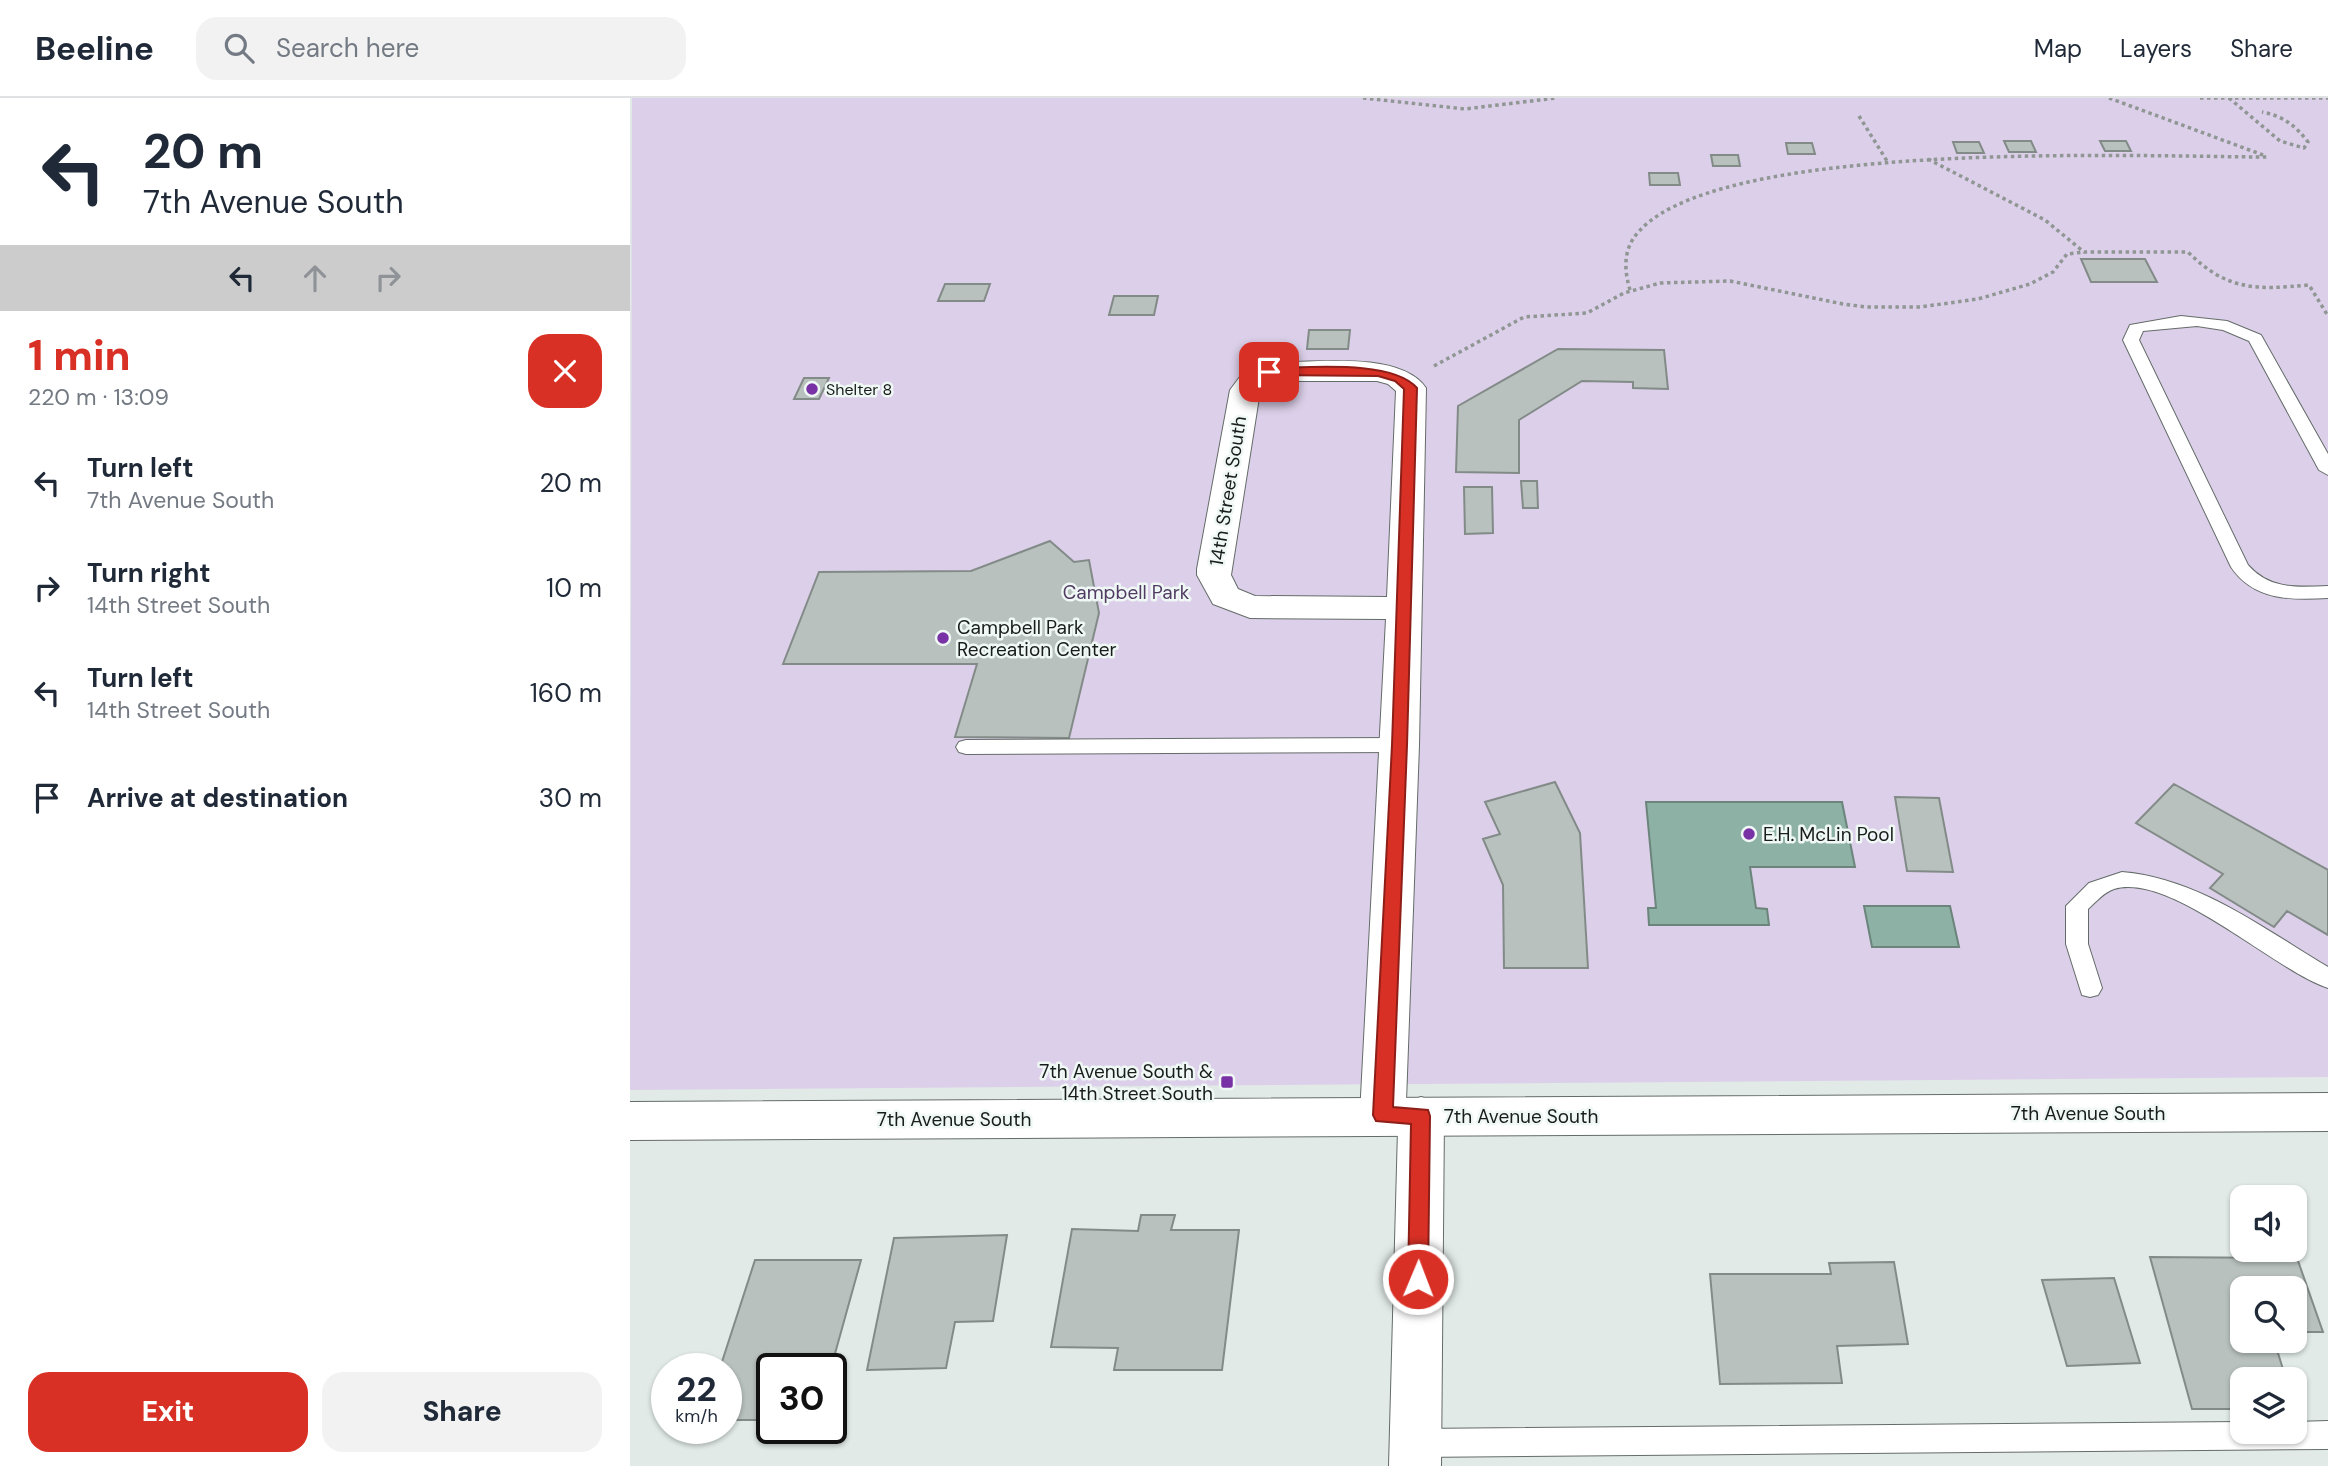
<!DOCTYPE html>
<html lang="en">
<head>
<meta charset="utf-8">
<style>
	body { margin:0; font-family:"DM Sans",sans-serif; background:#f2f2f3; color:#1f2937; height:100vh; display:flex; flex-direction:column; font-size:26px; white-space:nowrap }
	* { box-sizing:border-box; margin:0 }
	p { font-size:23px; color:#747a83 }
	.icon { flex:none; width:38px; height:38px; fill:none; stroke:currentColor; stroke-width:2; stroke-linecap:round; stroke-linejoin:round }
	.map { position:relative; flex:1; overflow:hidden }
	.panel { display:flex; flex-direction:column; background:#fff; width:630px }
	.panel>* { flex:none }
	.hud { background:#fff; color:#1f2937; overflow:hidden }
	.buttons { position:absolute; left:1600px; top:1087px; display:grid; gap:14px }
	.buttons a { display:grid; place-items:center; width:77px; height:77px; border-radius:14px; background:#fff; box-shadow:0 2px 5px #0004; font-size:35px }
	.speed { position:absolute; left:21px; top:1255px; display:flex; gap:14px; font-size:35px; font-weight:700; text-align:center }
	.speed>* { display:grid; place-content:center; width:91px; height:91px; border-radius:50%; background:#fff; box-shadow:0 2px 5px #0004; line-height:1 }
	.speed small { font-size:18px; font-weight:400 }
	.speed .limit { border:4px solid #111; border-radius:10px; background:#fff; color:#111 }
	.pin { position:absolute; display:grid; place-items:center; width:60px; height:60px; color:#fff; margin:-30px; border-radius:14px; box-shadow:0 4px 10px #0006 }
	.me { position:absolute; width:77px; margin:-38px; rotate:1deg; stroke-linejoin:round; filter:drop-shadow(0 0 5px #0008) }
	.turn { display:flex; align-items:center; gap:24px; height:147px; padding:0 28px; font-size:32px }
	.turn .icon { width:91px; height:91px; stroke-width:2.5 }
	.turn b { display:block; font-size:49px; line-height:60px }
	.lanes { display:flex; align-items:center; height:66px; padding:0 28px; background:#0003; justify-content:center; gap:35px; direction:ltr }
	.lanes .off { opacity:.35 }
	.round { display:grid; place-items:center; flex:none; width:74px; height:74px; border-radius:21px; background:#f2f2f3 }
	.head { display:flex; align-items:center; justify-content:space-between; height:119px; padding:0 28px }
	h1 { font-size:42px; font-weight:800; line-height:52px; color:#d93025 }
	.button { display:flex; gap:14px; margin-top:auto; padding:14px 28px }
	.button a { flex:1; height:80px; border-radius:21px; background:#d93025; color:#fff; font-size:28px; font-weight:800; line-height:80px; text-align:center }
	.button a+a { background:#f2f2f3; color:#1f2937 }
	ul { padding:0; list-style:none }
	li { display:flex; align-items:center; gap:21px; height:105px; padding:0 28px }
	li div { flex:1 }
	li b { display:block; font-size:26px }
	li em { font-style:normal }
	header { display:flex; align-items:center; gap:42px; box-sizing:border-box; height:98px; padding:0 35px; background:#fff; border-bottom:2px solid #e0e1e3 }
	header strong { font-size:33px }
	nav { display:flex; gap:38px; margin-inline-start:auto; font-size:24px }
	.search { width:490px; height:63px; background:#f2f2f3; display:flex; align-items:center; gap:18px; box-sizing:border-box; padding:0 24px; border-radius:21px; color:#747a83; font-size:26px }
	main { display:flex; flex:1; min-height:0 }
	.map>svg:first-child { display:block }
</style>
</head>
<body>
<header>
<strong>Beeline</strong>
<div class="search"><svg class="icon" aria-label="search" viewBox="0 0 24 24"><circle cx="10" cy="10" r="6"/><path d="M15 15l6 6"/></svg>Search here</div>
<nav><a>Map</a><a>Layers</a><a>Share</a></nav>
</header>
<main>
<section class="panel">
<div class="hud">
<div class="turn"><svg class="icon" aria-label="left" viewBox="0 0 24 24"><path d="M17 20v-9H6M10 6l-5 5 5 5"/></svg><div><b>20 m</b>7th Avenue South</div></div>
<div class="lanes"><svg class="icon" aria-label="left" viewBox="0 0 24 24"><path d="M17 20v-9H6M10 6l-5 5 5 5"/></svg><svg class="icon off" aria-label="ahead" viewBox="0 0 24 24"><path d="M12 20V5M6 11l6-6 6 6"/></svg><svg class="icon off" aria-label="right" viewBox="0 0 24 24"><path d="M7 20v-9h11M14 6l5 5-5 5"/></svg></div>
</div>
<div class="head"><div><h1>1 min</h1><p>220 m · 13:09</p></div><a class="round" style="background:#d93025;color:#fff"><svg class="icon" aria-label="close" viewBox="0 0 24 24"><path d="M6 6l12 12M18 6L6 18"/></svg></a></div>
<ul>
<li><svg class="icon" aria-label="left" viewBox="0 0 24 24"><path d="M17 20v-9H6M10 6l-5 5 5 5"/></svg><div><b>Turn left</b><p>7th Avenue South</p></div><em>20 m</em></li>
<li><svg class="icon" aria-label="right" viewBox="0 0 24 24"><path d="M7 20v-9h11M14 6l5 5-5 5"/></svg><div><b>Turn right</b><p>14th Street South</p></div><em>10 m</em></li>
<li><svg class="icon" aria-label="left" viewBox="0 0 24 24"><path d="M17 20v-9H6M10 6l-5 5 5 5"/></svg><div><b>Turn left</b><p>14th Street South</p></div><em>160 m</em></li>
<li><svg class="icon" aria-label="arrive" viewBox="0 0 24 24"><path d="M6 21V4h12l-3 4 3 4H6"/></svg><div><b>Arrive at destination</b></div><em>30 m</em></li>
</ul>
<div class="button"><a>Exit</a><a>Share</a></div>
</section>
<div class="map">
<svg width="1698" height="1368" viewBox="0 0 1698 1368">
	<rect width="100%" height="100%" fill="#e1eae7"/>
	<path fill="#dccfe9" d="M2,0H1698V979L0,992Z"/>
	<path fill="#8eb1a6" stroke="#6b847c" stroke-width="2" d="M1016,704H1212L1225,769H1120L1126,810L1137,811L1139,827H1019L1018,810H1026Z
		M1234,808H1320L1329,849H1242Z"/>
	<path fill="#b8c1be" stroke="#838b88" stroke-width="2" d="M1374,43H1401L1406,54H1379Z
		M1470,43H1496L1501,53H1475Z
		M1323,44H1349L1354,55H1327Z
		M1156,45H1182L1185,56H1158Z
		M1081,57H1108L1110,68H1083Z
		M1019,75H1048L1050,87H1020Z
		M1451,161H1515L1527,184H1461Z
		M315,186H360L354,203H308Z
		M484,198H528L524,217H479Z
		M679,232H720L718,251H677Z
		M928,251L1034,252L1038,291L1003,290V284L952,283L889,322V375L826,374L828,308Z
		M174,280H199L189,301H164Z
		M891,383H907L908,410H893Z
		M834,389H862L863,435L835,436Z
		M420,443L444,464L459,462L469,515L439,640L325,639L347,566H153L189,474L341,473Z
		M925,684L950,735L958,870H874L873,787L853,741L870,736L855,704Z
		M1544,686L1698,772V837L1657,813L1644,829L1580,790L1593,776L1506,725Z
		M1265,699L1309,700L1323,774L1277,773Z
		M511,1117H545L541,1132H609L592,1272H484L488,1250L421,1249L442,1131L508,1133Z
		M377,1137L363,1223L325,1224L316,1270L237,1272L264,1140Z
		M1520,1159L1667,1160L1693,1234H1664V1190H1612V1242H1644L1656,1281H1612V1311H1562Z
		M125,1162H231L201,1270H142V1322H96V1270H90Z
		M1264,1164L1278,1246L1207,1248L1212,1285L1090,1286L1080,1176H1201L1199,1165Z
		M1484,1180L1510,1265L1437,1268L1412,1182Z"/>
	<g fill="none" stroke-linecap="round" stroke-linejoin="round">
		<g stroke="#646c69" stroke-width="2">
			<path id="service" d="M1551,218L1597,223L1631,237L1698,356V377L1689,372L1619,243L1593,232L1567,228L1513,233L1509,242L1618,467C1640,492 1667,489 1698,488V500C1661,502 1624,503 1601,469L1493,242L1500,227Z
				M770,640L777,642L780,647L777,652L770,654L336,656L329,654L326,649L329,644L336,642Z
				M1492,774C1568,780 1634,831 1698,869V890C1645,873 1541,774 1484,791C1474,794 1466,804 1458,811V846L1472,890L1468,897L1460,899L1452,897L1436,846V808L1459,785Z
				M1698,1323V1351L785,1359L775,1355L771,1345L775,1335L785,1331L1612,1324V1334H1664V1324Z"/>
		</g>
		<g stroke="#646c69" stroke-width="2">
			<path id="minor" d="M639,265C681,265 770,252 796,290L789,647L776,1004L791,999L807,1004L814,1018L811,1368H759L768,1031L753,1036L737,1031L730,1017L756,521L620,520L583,506L567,477V471L600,292L612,276ZM644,283H747L758,286L766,293L757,499L625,498L608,491L601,477L630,293Z"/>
		</g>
		<g stroke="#646c69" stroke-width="2">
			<path id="tertiary" d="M1698,995V1033L0,1042V1004Z"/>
		</g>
		<path stroke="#8f9693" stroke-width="3.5" stroke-dasharray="3.5 3.5" stroke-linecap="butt" d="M733,0L835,11L926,0
			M1479,0L1633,57
			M1570,0H1698
			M1229,18L1257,63
			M1298,61L1415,122L1454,154H1558C1597,193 1627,192 1679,187L1698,218
			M1000,192C995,175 993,157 1003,141C1070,39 1517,59 1637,59
			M804,268L894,219L957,215L994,195L1030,185L1100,183L1213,206L1236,209H1290L1348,201L1400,186L1423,174L1437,156L1454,154"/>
		<use href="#service" fill="#fff" fill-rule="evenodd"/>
		<use href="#minor" fill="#fff" fill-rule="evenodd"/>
		<use href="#tertiary" fill="#fff" fill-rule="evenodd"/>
		<path stroke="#8f9693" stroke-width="3.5" stroke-dasharray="3.5 3.5" stroke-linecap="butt" d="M1599,0L1650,43L1674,50L1678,44C1665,27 1653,18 1632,14"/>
	</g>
	<path fill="#d93025" stroke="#8d1f18" stroke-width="2" d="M639,270C677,270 762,261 787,290L777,647L763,1009L798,1012L800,1018L798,1181L795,1188L788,1191L781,1188L778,1181L781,1026L746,1023L743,1017L762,647L774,291L765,283L748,278L635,277L633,274Z"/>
	<g fill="#7832a5" stroke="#eff8f5" stroke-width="2.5">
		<circle cx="182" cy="291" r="7"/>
		<circle cx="313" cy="540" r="7"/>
		<circle cx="1119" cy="736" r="7"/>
		<rect x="590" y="977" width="14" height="14" rx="3.5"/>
	</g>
	<g text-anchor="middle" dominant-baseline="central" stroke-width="5" stroke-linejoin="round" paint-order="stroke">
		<g font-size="16" fill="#181c1b" stroke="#eff8f5" text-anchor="start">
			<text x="196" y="291">Shelter 8</text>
		</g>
		<g font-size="19" fill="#181c1b" stroke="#eff8f5">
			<text transform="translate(598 393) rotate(-81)">14th Street South</text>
			<text x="1458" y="1015">7th Avenue South</text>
			<text x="891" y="1018">7th Avenue South</text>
			<text x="324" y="1021">7th Avenue South</text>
		</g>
		<g font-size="19" fill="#513b63" stroke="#eff8f5">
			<text x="496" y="494">Campbell Park</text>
		</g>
		<g font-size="19" fill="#181c1b" stroke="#eff8f5" text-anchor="start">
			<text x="327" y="529">Campbell Park<tspan x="327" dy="22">Recreation Center</tspan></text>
			<text x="1133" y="736">E.H. McLin Pool</text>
			<text x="583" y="973" text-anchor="end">7th Avenue South &amp;<tspan x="583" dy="22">14th Street South</tspan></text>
		</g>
	</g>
</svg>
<div class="buttons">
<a><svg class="icon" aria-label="sound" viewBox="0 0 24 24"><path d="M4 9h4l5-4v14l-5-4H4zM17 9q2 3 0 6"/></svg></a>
<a><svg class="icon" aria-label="search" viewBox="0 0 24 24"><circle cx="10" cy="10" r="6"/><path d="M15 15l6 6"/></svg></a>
<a><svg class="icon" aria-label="layers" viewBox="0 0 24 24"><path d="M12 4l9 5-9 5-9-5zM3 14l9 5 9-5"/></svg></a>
</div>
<div class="speed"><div>22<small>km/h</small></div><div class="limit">30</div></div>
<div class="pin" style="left:639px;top:274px;background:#d93025"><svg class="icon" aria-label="arrive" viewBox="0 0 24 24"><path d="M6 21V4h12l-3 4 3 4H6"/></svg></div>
<svg class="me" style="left:788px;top:1181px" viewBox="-20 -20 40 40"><circle r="17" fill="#d93025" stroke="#fff" stroke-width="3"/><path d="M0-11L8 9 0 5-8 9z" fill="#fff"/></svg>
</div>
</main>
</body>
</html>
